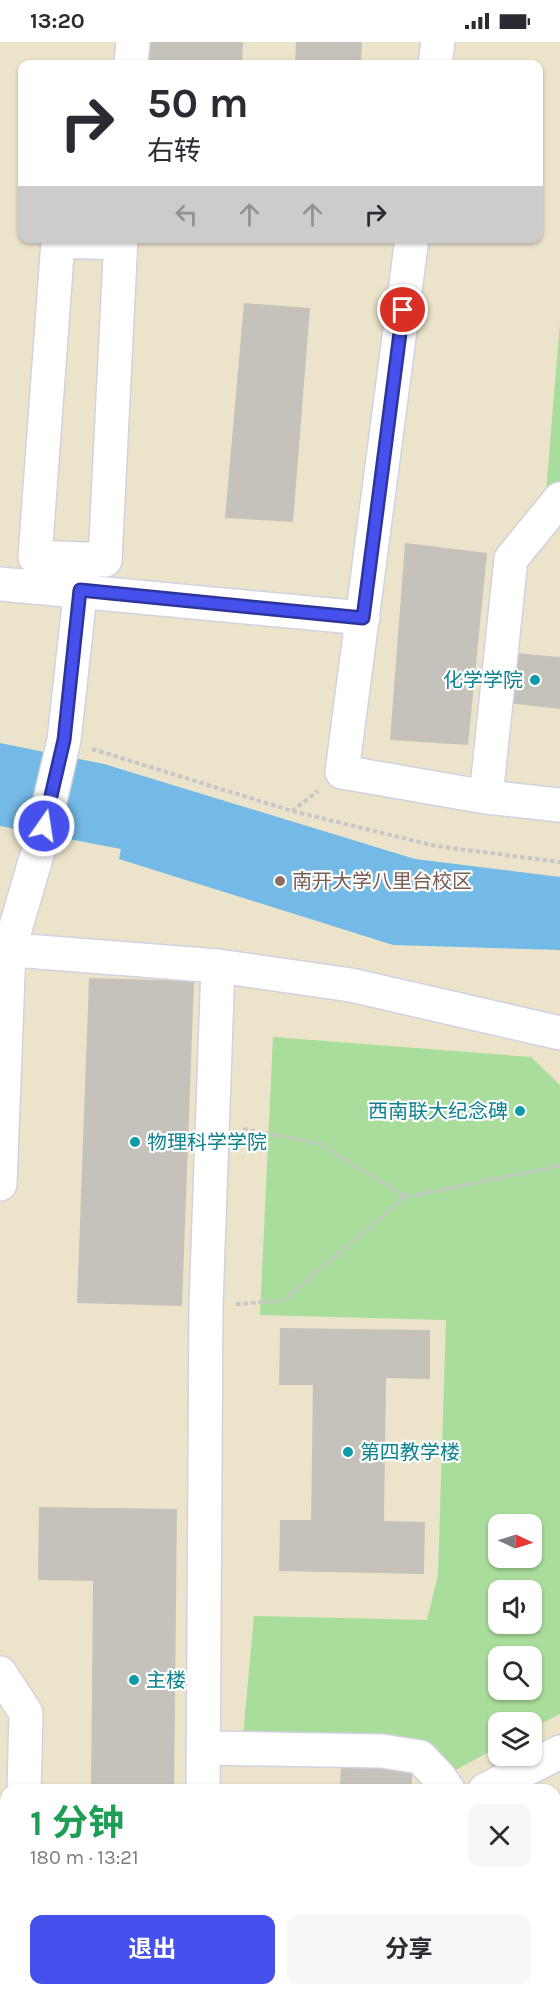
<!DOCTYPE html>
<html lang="zh">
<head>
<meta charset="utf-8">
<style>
	body { margin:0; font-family:Karla,"Noto Sans SC",sans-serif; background:#f7f7f7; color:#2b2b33; height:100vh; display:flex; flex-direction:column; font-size:22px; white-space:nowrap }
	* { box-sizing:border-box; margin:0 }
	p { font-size:20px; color:#7c7c81 }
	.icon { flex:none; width:33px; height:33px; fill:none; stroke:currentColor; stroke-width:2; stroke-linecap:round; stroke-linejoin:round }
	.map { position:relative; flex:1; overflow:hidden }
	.details { position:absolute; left:0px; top:1742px; width:561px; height:212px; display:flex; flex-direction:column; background:#fff; border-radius:18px 18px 0 0; box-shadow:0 2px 4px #0004 }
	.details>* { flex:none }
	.guide { position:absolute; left:18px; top:18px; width:525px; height:183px; border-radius:12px; box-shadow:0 2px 4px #0004; background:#fff; color:#2b2b33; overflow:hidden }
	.needle { width:39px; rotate:94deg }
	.fabs { position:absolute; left:488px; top:1472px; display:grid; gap:12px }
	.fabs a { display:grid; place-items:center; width:54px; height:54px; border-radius:12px; background:#fff; box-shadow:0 2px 4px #0004; font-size:30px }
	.pin { position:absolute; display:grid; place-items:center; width:51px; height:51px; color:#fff; margin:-26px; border:3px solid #fff; border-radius:50%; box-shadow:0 2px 6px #0007 }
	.me { position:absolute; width:66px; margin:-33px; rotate:13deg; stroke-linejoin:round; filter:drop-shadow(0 0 4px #0008) }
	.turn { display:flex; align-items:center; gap:21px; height:126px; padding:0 30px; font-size:27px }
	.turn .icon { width:78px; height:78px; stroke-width:2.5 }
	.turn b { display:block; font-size:42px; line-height:51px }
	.lanes { display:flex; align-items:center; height:57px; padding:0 30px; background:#0003; justify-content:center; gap:30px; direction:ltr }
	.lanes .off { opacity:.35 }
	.round { display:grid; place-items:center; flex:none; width:63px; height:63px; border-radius:12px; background:#f7f7f7 }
	.overview { display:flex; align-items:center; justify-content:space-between; height:102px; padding:0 30px }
	h1 { font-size:36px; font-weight:700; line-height:45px; color:#1e9e55 }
	.primary-button { display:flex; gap:12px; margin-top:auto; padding:12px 30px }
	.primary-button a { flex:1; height:69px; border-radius:12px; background:#4550ed; color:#fff; font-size:24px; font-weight:700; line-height:69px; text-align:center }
	.primary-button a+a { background:#f7f7f7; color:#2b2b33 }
	.status { display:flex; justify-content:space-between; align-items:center; height:42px; padding:0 30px; background:#fff; direction:ltr }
	.status svg { height:16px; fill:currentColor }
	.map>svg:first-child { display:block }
</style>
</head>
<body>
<div class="status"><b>13:20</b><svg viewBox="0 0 49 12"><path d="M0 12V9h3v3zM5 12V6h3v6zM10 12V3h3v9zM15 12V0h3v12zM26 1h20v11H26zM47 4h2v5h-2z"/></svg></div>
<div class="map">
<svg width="560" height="1952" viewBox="0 0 560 1952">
	<rect width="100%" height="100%" fill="#eae5db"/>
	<path fill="#ebe4cb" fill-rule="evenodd" d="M0,0H560V1952H0ZM22,22H538V196H22ZM498,1482H531V1515H498ZM498,1548H531V1581H498ZM498,1614H531V1647H498ZM498,1680H531V1713H498ZM6,1748H555V1947H6Z"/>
	<path fill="#a9dd9b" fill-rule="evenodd" d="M560,280V477L544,475Z
		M273,995L531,1015L560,1043V1672L531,1687V1680H498V1705L452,1730L243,1694L254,1574L427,1578L438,1533L446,1278L260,1273ZM498,1482H531V1515H498ZM498,1548H531V1581H498ZM498,1614H531V1647H498Z"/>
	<path fill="#74bae6" d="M0,701L104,722L415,817L560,835V908L393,903L119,817L121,807L0,784Z"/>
	<path fill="#c5c2bb" d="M141,0H243L242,22H139Z
		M296,0H362L361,22H295Z
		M244,261L310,266L293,480L225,476Z
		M405,501L487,511L468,703L390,698Z
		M514,611L560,615V667L508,661Z
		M89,936L194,939L182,1264L77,1261Z
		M280,1286L430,1288V1337L386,1336L384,1479L425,1480L424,1532L279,1529L280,1478H311L313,1343H279Z
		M39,1465L177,1467L174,1748H91L93,1539L38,1538Z
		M341,1722H412V1748H340Z
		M88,1947H172L171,1952H88Z"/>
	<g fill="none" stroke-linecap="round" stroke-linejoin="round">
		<g stroke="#d1d2e1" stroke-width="36">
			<path id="minor" d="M131,22L133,0
				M435,22L438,0
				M412,196L342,730L486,755L560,763
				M84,517L35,515L58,199L121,201
				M0,542L363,576
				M486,755L511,517L560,457
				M0,907L218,924L351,943L560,991
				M0,1142L9,908L39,806L64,698L84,517L105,518L121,196
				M0,1631L26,1671L24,1748
				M204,1706L382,1709L420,1715L440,1736L448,1748
				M203,1748L206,1263L218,924
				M485,1748L560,1710
				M555,1811H560
				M555,1869H560
				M514,1947L524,1952
				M22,1952V1947
				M202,1952V1947
				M413,1952L419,1947"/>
		</g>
		<path stroke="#c7c7c7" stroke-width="4" stroke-dasharray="4.5 3" stroke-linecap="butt" d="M92,707L292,769L436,804L560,820
			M292,769L318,749
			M243,1087L318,1101L405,1155
			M236,1262L283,1259L405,1155L560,1124
			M0,1818H6"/>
		<use href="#minor" stroke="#fff" stroke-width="33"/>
	</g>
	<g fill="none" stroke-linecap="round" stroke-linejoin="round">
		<g stroke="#2d349a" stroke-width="15">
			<path id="route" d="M44,784L64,698L80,548L363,576L403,268"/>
		</g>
		<use href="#route" stroke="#4550ed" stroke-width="10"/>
	</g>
	<g fill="#0f9aa8" stroke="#fff" stroke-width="2">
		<circle cx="535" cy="638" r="6"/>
		<circle cx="520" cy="1069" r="6"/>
		<circle cx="135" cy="1100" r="6"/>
		<circle cx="348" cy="1410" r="6"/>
		<circle cx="134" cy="1638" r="6"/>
	</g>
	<circle fill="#8d6e63" stroke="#fff" stroke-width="2" cx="280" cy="839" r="6"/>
	<g text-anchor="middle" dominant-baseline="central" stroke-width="4.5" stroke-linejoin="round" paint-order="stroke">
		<g font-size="20" fill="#0d838f" stroke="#fff" text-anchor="start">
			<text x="523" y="638" text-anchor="end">化学学院</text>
			<text x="508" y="1069" text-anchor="end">西南联大纪念碑</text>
			<text x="147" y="1100">物理科学学院</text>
			<text x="360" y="1410">第四教学楼</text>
			<text x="146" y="1638">主楼</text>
		</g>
		<g font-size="20" fill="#785e54" stroke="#fff" text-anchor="start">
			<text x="292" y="839">南开大学八里台校区</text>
		</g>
	</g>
</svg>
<div class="fabs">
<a><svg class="needle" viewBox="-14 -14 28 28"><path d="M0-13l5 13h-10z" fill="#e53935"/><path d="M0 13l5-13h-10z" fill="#7c7c81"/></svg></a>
<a><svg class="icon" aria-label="sound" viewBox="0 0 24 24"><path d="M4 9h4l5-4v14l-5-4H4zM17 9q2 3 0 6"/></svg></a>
<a><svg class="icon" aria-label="search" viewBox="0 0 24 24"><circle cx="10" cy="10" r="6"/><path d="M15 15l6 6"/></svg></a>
<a><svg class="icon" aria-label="layers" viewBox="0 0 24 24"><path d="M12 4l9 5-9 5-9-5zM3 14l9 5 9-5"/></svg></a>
</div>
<div class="pin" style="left:403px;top:268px;background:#d93025"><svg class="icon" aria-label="arrive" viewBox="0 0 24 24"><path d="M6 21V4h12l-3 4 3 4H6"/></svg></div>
<svg class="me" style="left:44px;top:784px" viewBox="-20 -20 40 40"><circle r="17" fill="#4550ed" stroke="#fff" stroke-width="3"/><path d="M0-11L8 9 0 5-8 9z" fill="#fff"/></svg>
<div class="guide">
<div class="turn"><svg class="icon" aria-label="right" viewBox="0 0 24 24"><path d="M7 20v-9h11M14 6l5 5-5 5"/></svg><div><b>50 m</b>右转</div></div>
<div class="lanes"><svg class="icon off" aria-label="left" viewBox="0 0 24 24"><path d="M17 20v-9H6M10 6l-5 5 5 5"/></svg><svg class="icon off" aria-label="ahead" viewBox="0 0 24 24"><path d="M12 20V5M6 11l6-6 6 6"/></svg><svg class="icon off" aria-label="ahead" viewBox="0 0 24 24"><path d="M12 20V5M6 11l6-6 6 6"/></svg><svg class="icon" aria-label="right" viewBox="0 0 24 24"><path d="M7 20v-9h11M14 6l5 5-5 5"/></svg></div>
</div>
<section class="details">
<div class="overview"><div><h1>1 分钟</h1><p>180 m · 13:21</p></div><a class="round"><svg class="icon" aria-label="close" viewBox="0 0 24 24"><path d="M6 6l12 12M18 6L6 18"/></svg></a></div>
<div class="primary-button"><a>退出</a><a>分享</a></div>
</section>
</div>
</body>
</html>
